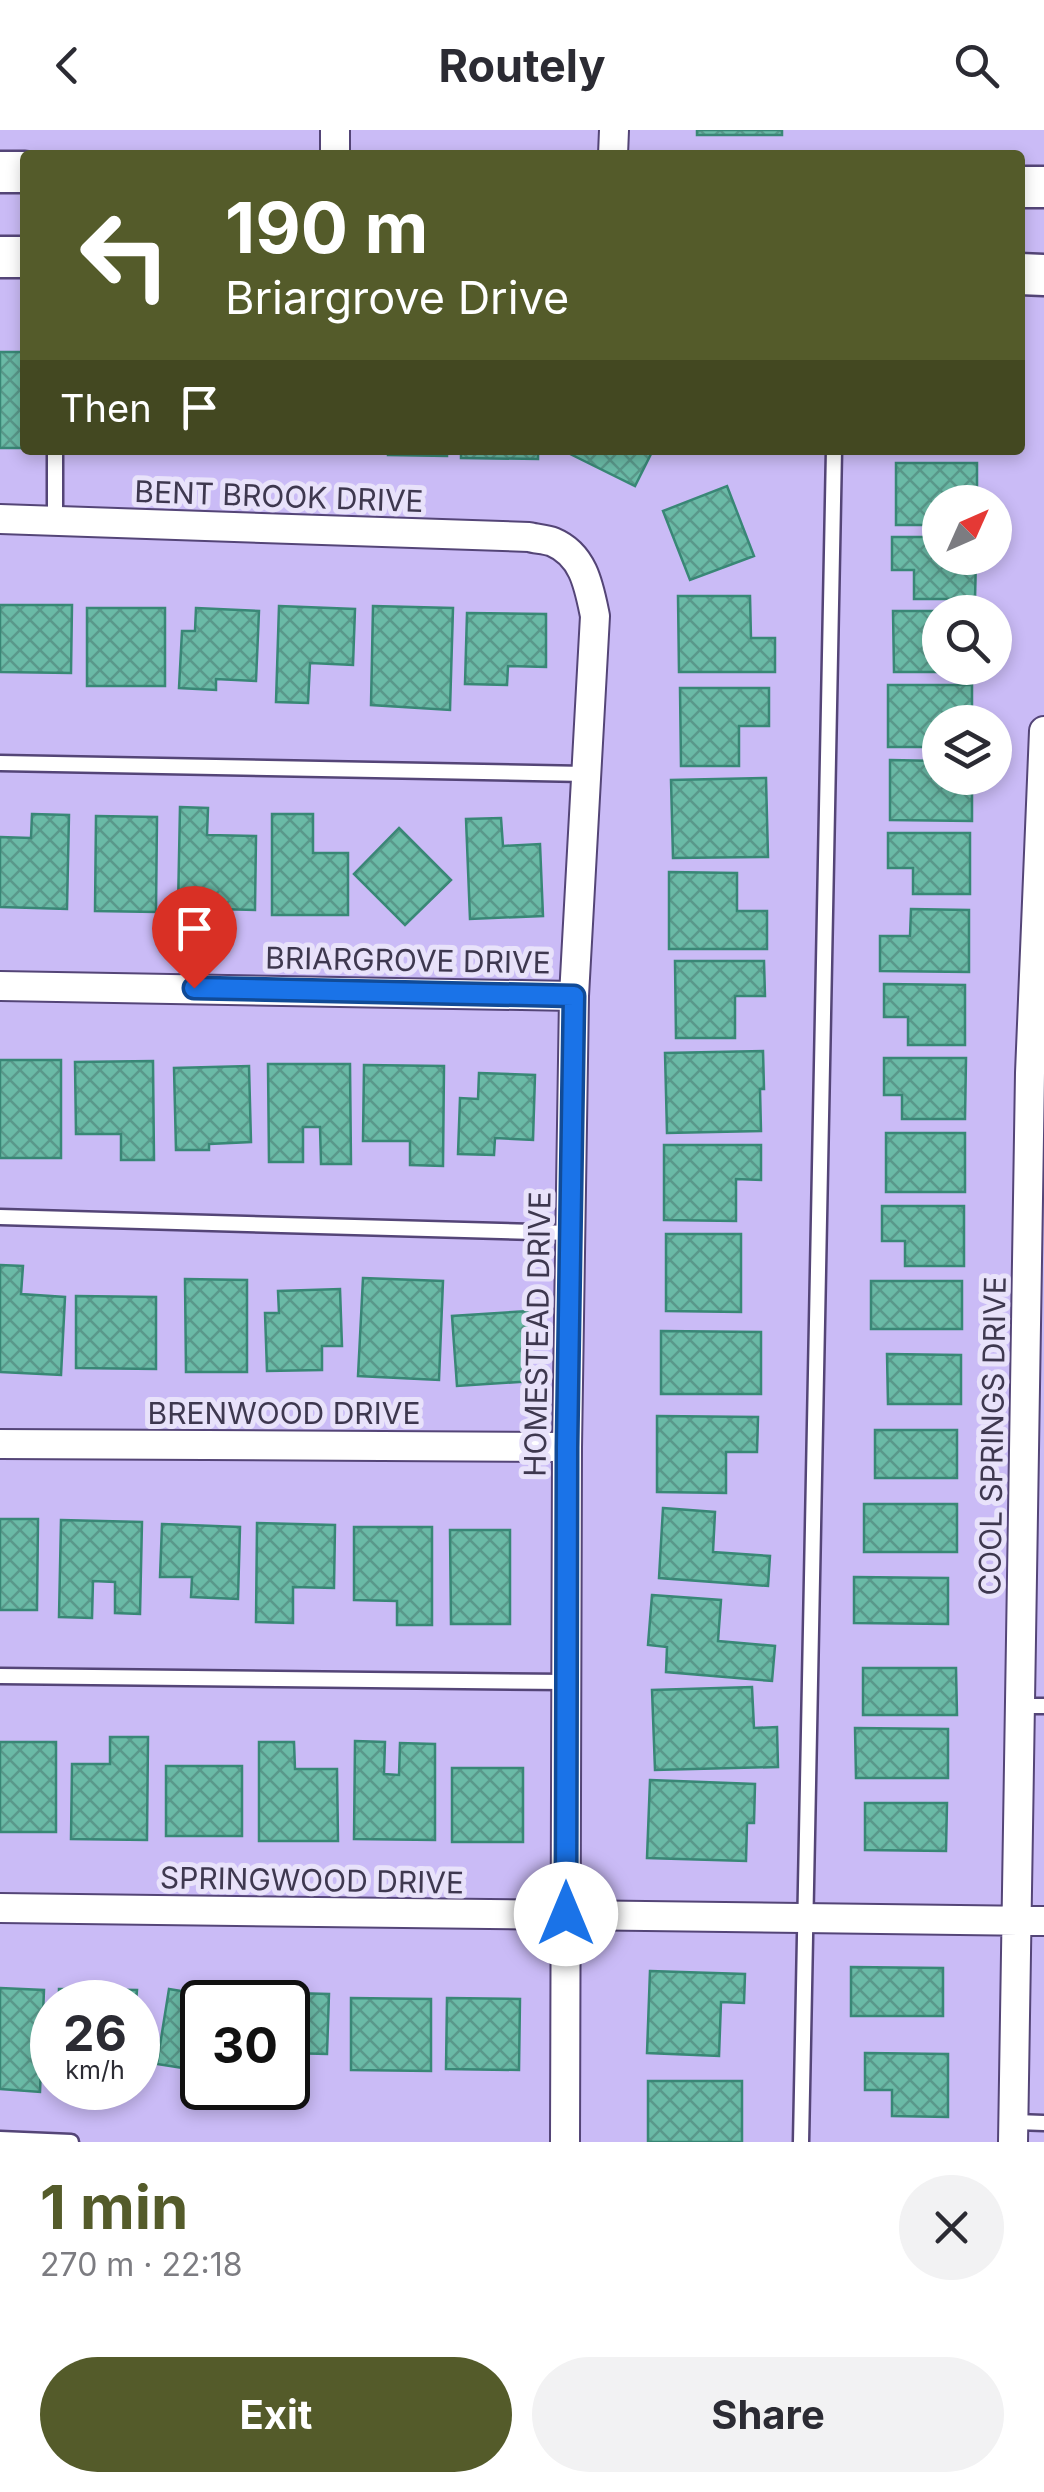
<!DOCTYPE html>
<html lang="en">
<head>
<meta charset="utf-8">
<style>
	body { margin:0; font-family:Inter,sans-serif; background:#f2f2f3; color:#2b2b33; height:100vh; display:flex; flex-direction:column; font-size:38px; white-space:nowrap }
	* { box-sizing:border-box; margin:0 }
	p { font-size:32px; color:#7c7c81 }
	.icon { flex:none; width:55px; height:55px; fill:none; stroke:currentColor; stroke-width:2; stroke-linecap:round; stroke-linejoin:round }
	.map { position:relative; height:2012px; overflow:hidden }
	.details { display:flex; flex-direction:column; background:#fff; flex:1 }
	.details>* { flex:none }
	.hud { position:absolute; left:20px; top:20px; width:1005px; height:305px; border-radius:10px; box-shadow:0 5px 15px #0003; background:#545b2a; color:#fff; overflow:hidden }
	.needle { width:65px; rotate:45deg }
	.tools { position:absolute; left:922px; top:355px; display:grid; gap:20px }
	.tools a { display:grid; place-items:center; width:90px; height:90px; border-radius:50%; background:#fff; box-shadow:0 5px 15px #0003; font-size:50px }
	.speed { position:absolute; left:30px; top:1850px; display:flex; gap:20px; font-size:50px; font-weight:700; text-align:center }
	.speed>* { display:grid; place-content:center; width:130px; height:130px; border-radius:50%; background:#fff; box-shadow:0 5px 15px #0003; line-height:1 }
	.speed small { font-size:25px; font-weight:400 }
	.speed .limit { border:5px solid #111; border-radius:15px; background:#fff; color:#111 }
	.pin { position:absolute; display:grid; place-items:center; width:85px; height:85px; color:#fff; margin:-102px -42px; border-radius:50% 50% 50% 0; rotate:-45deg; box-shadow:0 0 10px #0007 }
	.pin .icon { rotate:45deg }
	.me { position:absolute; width:110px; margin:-55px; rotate:0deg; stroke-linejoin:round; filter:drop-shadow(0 0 8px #0008) }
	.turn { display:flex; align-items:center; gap:35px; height:210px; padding:0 40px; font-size:45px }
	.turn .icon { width:130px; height:130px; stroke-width:2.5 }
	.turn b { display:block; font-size:70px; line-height:85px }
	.then { display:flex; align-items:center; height:95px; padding:0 40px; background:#0003; gap:20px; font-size:38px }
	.round { display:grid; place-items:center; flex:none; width:105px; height:105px; border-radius:52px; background:#f2f2f3 }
	.overview { display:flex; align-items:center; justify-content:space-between; height:170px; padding:0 40px }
	h1 { font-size:60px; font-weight:700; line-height:75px; color:#545b2a }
	.button { display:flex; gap:20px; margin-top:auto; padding:20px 40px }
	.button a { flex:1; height:115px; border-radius:60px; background:#545b2a; color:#fff; font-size:40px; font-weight:700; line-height:115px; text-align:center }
	.button a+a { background:#f2f2f3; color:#2b2b33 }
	header { display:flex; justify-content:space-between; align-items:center; height:130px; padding:0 40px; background:#fff; font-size:45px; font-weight:700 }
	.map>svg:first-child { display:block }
</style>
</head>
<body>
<header><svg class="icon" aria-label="back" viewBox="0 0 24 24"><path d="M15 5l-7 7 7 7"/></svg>Routely<svg class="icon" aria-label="search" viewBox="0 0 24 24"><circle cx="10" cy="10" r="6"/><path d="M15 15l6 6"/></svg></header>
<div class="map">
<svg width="1044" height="2012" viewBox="0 0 1044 2012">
	<defs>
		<pattern id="building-cross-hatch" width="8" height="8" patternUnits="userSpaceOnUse" patternTransform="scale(2.5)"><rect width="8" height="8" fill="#6abaa6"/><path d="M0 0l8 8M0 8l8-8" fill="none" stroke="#59988a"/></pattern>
	</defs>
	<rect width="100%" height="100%" fill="#cabbf6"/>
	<path fill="url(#building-cross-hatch)" stroke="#398776" stroke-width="2.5" d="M697,0H782V5H697Z
		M0,222H25V318H0Z
		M80,320H157V323H80Z
		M179,320H253V321H179Z
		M272,320H354V322L272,321Z
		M388,320H447V326L388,325Z
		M461,320H538V329L461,328Z
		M562,320H653L635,356Z
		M896,333H977V372H940V395H896Z
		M727,356L754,426L690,450L663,381Z
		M892,407H940V428H976L975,469H914V440H892Z
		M678,466H750L751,508H775V542H679Z
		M0,475H72L71,543L0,542Z
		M279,476L355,479L353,535L310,533L308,573L276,572Z
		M373,476L453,478L450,580L371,575Z
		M87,478H165V556H87Z
		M196,478L259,481L256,551L216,549V560L179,558L182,501H195Z
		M893,481H974L940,482V538H973V542H894Z
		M467,483L546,484V537L508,536L507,555L465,554Z
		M888,555H972V592H940V617H888Z
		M680,558H769V596H739V636H681Z
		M890,630L940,631V648H972V691L890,690Z
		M766,648L768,727L673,728L671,650Z
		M180,677L208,678L207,705L256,706L255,780L178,778Z
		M32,684L69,685L67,779L0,777V707L31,708Z
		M272,684H313V723H348V785H272Z
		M96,686L157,687L156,782L95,781Z
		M501,688L503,716L540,714L543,786L470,789L466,689Z
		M399,698L451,750L405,795L354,744Z
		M888,703H970V764H913V738H888Z
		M669,742L737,743V781H767V819H669Z
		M911,779L969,780V842L880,841V806H910Z
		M675,831H764L765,866H735V908H676Z
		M884,854L965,855V915H908V887H884Z
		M763,921L764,959H760L761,1001L667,1003L665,923Z
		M884,928H966L965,989H902V965H884Z
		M0,930H61V1028H0Z
		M153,931L154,1030H121V1004H76L75,932Z
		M268,934H350L351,1034H321L320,997H303V1032H269Z
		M364,935L444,936L443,1036L410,1035V1011H363Z
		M249,936L251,1012L209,1014V1020H176L174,938Z
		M479,943L535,945L533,1010L495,1008L494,1025L458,1024L460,968L478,969Z
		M886,1003H965V1062H886Z
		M664,1015H761V1050L736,1049V1091L664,1090Z
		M882,1076H964V1136H905V1111H882Z
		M666,1104H741V1182L666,1181Z
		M0,1135L23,1136L21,1164L65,1167L61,1245L0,1242Z
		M363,1148L443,1151L439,1250L358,1246Z
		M185,1149L247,1150V1242H186Z
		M871,1151H962V1199H871Z
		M340,1159L342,1216H322V1240L267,1241L265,1183H279L278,1161Z
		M76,1166L156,1167V1239L76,1238Z
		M528,1181L533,1251L457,1256L452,1186Z
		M661,1201L761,1202V1264H661Z
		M887,1224L961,1225V1274H888Z
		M657,1286L758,1287L757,1322H726V1363L657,1362Z
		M875,1300H957V1348H875Z
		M864,1374H957V1422H864Z
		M663,1378L715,1382L713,1422L770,1426L768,1456L659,1448Z
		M0,1389H38L37,1480H0Z
		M61,1390L142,1392L140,1484L115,1483V1452L93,1451L92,1488L59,1487Z
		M257,1393L335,1395L334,1458L293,1457V1493L256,1492Z
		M162,1394L240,1397L238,1469L191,1467L192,1447H160Z
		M354,1397H432V1495H397V1471L354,1470Z
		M450,1400H510V1494H451Z
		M854,1447L948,1448V1494L854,1493Z
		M652,1465L721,1470L718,1511L775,1516L772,1551L666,1542L667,1517L648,1515Z
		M863,1538H956L957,1585H863Z
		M752,1557L754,1598L777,1597L778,1637L655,1640L652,1560Z
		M855,1598L948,1599V1648H856Z
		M110,1607H148L147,1710L71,1709L72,1634H110Z
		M355,1611L385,1612L384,1644L399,1645L400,1613L435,1614V1710L354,1709Z
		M0,1612H56V1702H0Z
		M259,1612H294L295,1639H337L338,1711H259Z
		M166,1636H242V1706H166Z
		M452,1638H523V1712H452Z
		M650,1650L755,1654L754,1693H747L746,1731L647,1728Z
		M865,1673H947L946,1721L865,1720Z
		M851,1837L943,1838V1886H851Z
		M650,1841L745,1844L744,1873L721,1872L719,1926L647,1923Z
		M0,1858L44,1860L40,1962L0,1959Z
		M59,1859L137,1860L136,1872H59Z
		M169,1859L236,1870V1872H202V1941L157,1934Z
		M252,1862L329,1864L327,1924L288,1923V1872H252Z
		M351,1868L431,1869V1941L351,1940Z
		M447,1868L520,1869L519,1940L446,1939Z
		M865,1923L948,1924V1987L892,1986V1960H865Z
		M648,1951H742V2012H648Z
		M250,1958H284V1961L250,1960Z"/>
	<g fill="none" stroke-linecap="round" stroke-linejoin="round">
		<g stroke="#544577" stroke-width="19">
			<path id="lane" d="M55,320V391
				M0,633L586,644
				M0,1087L570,1103
				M0,1546L567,1552
				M1020,1576H1044
				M1013,1992L1044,1993
				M0,2009L71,2012
				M801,2012L834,320"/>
		</g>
		<g stroke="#544577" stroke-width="32">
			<path id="street" d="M335,25V0
				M613,25L614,0
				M0,389L529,407C536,409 546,409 553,412C584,425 589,457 595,486L574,866L567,1317L565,2012
				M0,856L574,866
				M0,1314L567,1317
				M0,1778L1044,1791
				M1013,2012L1030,943L1044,601"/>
		</g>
		<g stroke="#544577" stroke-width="45">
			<path id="secondary" d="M0,42H25
				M1020,57H1044
				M0,127H25
				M1020,144L1044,145"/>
		</g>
		<use href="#lane" stroke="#fff" stroke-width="14"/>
		<use href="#street" stroke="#fff" stroke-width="28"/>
		<use href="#secondary" stroke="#fff" stroke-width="40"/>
	</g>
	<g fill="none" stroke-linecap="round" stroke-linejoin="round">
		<g stroke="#114b97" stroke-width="25">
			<path id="route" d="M194,858L574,866L567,1317L566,1784"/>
		</g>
		<use href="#route" stroke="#1a73e8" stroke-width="18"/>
	</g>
	<g text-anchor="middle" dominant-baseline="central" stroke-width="10" stroke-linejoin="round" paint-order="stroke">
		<g font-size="30" fill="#3e384f" stroke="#e8e2fa">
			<text transform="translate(279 366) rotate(2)">BENT BROOK DRIVE</text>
			<text transform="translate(408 830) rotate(1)">BRIARGROVE DRIVE</text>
			<text transform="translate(537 1204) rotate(-89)">HOMESTEAD DRIVE</text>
			<text x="284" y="1283">BRENWOOD DRIVE</text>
			<text transform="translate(992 1306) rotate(-89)">COOL SPRINGS DRIVE</text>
			<text transform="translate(312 1750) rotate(1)">SPRINGWOOD DRIVE</text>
		</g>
	</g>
</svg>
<div class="tools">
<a><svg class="needle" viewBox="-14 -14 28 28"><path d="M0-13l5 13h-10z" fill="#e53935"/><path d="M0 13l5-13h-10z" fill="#7c7c81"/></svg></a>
<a><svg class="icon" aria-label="search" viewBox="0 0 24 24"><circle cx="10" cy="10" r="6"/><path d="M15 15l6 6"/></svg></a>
<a><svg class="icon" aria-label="layers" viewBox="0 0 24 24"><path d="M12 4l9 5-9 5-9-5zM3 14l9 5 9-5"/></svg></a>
</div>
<div class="speed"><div>26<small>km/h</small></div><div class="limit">30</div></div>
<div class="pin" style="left:194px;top:858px;background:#d93025"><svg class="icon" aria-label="arrive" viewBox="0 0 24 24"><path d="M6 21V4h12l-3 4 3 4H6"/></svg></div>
<svg class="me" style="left:566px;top:1784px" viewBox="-20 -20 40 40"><circle r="19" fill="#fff"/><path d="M0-13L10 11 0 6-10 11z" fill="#1a73e8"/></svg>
<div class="hud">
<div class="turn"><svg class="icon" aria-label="left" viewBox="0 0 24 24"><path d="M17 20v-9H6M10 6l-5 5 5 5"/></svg><div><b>190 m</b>Briargrove Drive</div></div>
<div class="then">Then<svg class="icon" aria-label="arrive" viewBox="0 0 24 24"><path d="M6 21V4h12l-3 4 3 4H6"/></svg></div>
</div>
</div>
<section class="details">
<div class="overview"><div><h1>1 min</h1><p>270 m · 22:18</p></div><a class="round"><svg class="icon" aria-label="close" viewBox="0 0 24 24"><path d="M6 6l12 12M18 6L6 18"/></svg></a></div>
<div class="button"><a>Exit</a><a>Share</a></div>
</section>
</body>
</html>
